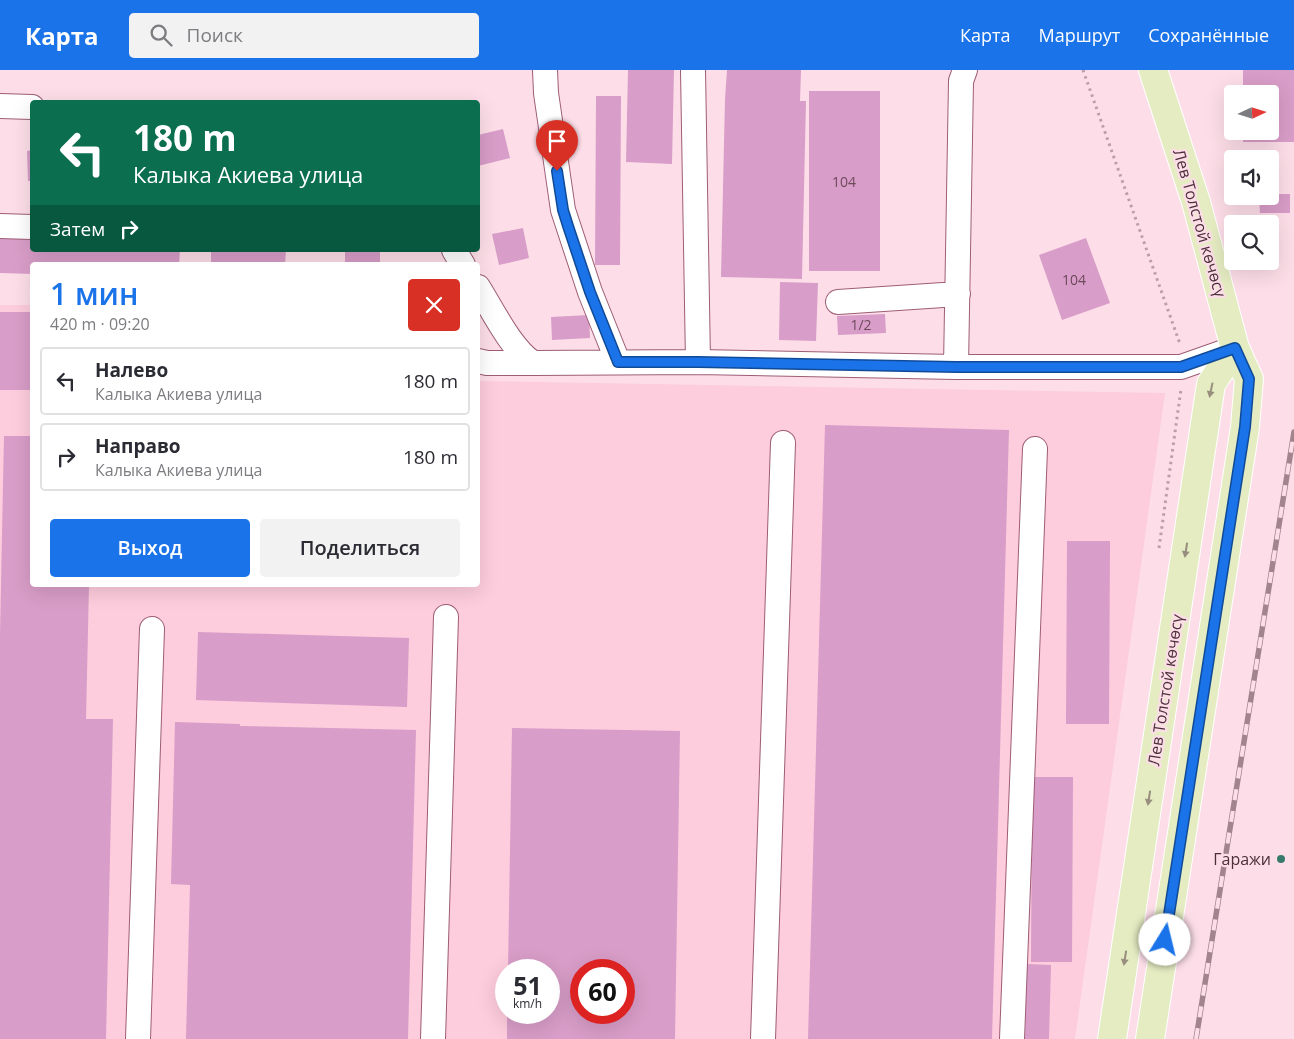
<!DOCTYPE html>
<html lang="ru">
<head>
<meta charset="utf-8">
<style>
	body { margin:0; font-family:"Open Sans",sans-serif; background:#f2f2f3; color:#2b2b33; height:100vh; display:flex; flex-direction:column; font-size:19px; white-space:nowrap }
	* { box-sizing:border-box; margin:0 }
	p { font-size:16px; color:#7c7c81 }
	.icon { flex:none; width:28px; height:28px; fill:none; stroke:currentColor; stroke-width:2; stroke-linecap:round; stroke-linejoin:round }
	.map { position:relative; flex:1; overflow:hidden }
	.panel { position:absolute; left:30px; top:192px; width:450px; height:325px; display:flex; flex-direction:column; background:#fff; border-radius:5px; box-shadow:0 5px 20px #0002 }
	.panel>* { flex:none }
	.guide { position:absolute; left:30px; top:30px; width:450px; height:152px; border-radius:5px; box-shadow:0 5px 20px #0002; background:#0b6e4f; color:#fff; overflow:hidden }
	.needle { width:32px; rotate:86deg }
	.fabs { position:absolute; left:1224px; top:15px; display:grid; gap:10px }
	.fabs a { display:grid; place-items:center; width:55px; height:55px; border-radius:5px; background:#fff; box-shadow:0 5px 20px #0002; font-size:25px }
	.speed { position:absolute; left:495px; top:889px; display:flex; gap:10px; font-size:25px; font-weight:700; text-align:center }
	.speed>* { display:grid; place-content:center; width:65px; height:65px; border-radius:50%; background:#fff; box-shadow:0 5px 20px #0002; line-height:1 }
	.speed small { font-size:12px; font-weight:400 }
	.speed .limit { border:8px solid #d22; background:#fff; color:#111 }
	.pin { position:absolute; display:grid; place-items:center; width:42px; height:42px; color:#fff; margin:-51px -21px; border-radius:50% 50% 50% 0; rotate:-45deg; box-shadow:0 0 5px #0007 }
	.pin .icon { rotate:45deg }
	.me { position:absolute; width:55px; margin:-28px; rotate:9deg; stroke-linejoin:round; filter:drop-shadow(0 0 4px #0008) }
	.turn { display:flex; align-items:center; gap:18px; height:105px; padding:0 20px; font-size:22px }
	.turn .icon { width:65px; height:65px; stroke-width:2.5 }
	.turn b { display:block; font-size:35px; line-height:42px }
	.then { display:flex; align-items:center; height:48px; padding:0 20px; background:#0003; gap:10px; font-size:19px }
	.round { display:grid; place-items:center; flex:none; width:52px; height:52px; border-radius:5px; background:#f2f2f3 }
	.head { display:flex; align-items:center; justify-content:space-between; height:85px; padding:0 20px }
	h1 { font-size:30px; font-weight:600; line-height:38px; color:#1a73e8 }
	.primary-button { display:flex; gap:10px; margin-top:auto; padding:10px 20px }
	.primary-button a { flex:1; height:58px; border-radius:5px; background:#1a73e8; color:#fff; font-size:20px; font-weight:600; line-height:58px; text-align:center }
	.primary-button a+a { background:#f2f2f3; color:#2b2b33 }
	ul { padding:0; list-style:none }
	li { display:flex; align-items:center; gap:15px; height:68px; margin:0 10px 8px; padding:0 10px; border:2px solid #e1e1e2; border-radius:5px }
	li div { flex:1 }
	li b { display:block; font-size:19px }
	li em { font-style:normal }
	header { display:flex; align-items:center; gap:30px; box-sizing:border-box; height:70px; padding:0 25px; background:#1a73e8; color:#fff }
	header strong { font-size:24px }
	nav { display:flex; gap:28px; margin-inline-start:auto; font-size:18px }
	.search { width:350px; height:45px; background:#f2f2f3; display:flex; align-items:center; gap:12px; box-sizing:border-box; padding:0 18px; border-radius:5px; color:#7c7c81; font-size:19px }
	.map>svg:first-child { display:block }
</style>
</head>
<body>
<header>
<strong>Карта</strong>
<div class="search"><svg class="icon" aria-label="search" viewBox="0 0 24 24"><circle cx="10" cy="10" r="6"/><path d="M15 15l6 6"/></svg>Поиск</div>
<nav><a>Карта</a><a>Маршрут</a><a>Сохранённые</a></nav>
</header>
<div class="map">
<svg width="1294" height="969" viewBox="0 0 1294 969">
	<rect width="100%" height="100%" fill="#fddee8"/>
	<path fill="#fdccdd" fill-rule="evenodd" d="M0,235H32V515H478V311L1165,323L1075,969H0ZM506,900H549V942H506ZM581,900H624V942H581Z"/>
	<path fill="#d89dc8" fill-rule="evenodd" d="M628,0H674L672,94L626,92Z
		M727,0H801L800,31H806L802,209L721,207L725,29Z
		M1243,0H1294V72H1243V61H1270V24H1243Z
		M809,21H880V201H809Z
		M596,26H621L620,195H595Z
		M503,59L510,88L478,96V65Z
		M32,80V111H28L27,81Z
		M1270,124H1290V143H1260L1259,126H1270Z
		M523,158L529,188L499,195L492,164Z
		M0,165L32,166V180H180L179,195H32V204L0,203Z
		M1086,168L1110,233L1062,250L1039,185Z
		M211,180H286L285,195H211Z
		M345,180H380V195H345Z
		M780,212L818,213L816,271L779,270Z
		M0,242H32V320H0Z
		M885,244L886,263L838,265L837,246Z
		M589,245L590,268L552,270L551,247Z
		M825,355L1009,360L992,969H808Z
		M4,366H32V515H89L86,649H113L106,969H0V566Z
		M1067,471H1110L1109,654H1066Z
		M198,562L409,568L407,637L196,630Z
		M175,652L240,654V656L416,660L408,969H186L190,815L171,814Z
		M512,658L680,661L675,969H507V942H549V900H508ZM581,900H624V942H581Z
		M1032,707H1073L1072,892H1031Z
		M1027,894L1051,895L1049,969H1025Z"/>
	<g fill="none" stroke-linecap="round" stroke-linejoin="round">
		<g stroke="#9d5d75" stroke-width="26">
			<path id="minor" d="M545,0L546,23L563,140L590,222L618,292
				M693,0L698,292
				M0,36L32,37
				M0,156L32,157
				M454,180L463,195
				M478,217C492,239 511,279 533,293L698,292L956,297H1181L1235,278
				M838,232L958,224
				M478,291L487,293H533
				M956,297L961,11L965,0
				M138,969L152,559
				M433,969L446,547
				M763,969L783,373
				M1012,969L1035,379"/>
		</g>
		<g stroke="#fff" stroke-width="30">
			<path id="major" d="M1112,969L1211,314L1235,278
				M1150,969L1245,357L1249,309L1235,278L1196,132L1153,0"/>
		</g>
		<path stroke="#bc9ea8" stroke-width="3" stroke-dasharray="2.5 4" stroke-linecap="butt" d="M1083,0L1180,274
			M1159,478L1181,319"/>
		<use href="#minor" stroke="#fff" stroke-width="24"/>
		<use href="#major" stroke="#e5ecc2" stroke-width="28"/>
		<g stroke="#a2848e" stroke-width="5.5">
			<path id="rail" d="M1196,969L1294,362"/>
		</g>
		<use href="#rail" stroke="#fddee8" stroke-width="4" stroke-dasharray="11" stroke-linecap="butt"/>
	</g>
	<defs><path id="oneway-solid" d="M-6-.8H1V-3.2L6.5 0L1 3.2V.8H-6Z" transform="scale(1.25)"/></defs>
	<g fill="#988e7e">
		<use href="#oneway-solid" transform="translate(1211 320) rotate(102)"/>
		<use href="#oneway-solid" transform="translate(1186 480) rotate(99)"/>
		<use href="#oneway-solid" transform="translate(1149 728) rotate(99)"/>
		<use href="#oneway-solid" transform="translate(1125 888) rotate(99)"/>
	</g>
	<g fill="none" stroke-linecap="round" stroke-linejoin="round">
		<g stroke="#114b97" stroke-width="12">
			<path id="route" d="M557,101L563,140L568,156L590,222L618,292H698L956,297H1181L1235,278L1249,309L1245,357L1165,870"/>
		</g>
		<use href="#route" stroke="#1a73e8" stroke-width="9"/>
	</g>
	<circle fill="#37796a" stroke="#fddee8" stroke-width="2" cx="1281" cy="789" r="5"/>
	<g text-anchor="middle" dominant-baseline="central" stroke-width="4.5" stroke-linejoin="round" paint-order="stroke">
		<g font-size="14" fill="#6e4a5d">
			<text x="844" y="111">104</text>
			<text x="1074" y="209">104</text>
			<text x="861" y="254">1/2</text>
		</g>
		<g font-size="16" fill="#4b2f39" stroke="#fddee8">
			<text transform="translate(1200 153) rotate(74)">Лев Толстой көчөсү</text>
			<text transform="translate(1165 620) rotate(-81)">Лев Толстой көчөсү</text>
		</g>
		<g font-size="16" fill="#4b2f39" stroke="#fddee8" text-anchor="end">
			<text x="1271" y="789">Гаражи</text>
		</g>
	</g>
</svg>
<div class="fabs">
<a><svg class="needle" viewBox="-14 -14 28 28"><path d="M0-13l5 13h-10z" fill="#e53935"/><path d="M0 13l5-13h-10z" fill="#7c7c81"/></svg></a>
<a><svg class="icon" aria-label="sound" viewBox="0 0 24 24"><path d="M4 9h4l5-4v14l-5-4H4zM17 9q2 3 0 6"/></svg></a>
<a><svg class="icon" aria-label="search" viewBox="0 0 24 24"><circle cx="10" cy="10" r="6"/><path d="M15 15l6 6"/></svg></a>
</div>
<div class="speed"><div>51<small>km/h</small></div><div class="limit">60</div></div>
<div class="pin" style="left:557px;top:101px;background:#d93025"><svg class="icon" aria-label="arrive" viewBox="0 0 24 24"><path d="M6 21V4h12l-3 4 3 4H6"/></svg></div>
<svg class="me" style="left:1165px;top:870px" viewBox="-20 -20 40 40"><circle r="19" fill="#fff"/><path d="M0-13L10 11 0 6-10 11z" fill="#1a73e8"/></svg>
<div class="guide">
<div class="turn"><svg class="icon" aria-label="left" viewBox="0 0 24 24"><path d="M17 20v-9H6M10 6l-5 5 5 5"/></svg><div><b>180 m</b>Калыка Акиева улица</div></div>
<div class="then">Затем<svg class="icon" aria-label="right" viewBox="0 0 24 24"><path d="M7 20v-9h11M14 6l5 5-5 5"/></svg></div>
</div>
<section class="panel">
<div class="head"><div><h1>1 мин</h1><p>420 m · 09:20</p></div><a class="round" style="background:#d93025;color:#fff"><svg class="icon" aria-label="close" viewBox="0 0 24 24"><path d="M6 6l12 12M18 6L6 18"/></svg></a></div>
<ul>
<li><svg class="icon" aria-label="left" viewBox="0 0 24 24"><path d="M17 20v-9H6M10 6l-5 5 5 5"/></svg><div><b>Налево</b><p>Калыка Акиева улица</p></div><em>180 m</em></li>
<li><svg class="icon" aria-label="right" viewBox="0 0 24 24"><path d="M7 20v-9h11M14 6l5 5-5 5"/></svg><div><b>Направо</b><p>Калыка Акиева улица</p></div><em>180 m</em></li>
</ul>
<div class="primary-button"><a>Выход</a><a>Поделиться</a></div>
</section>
</div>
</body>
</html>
